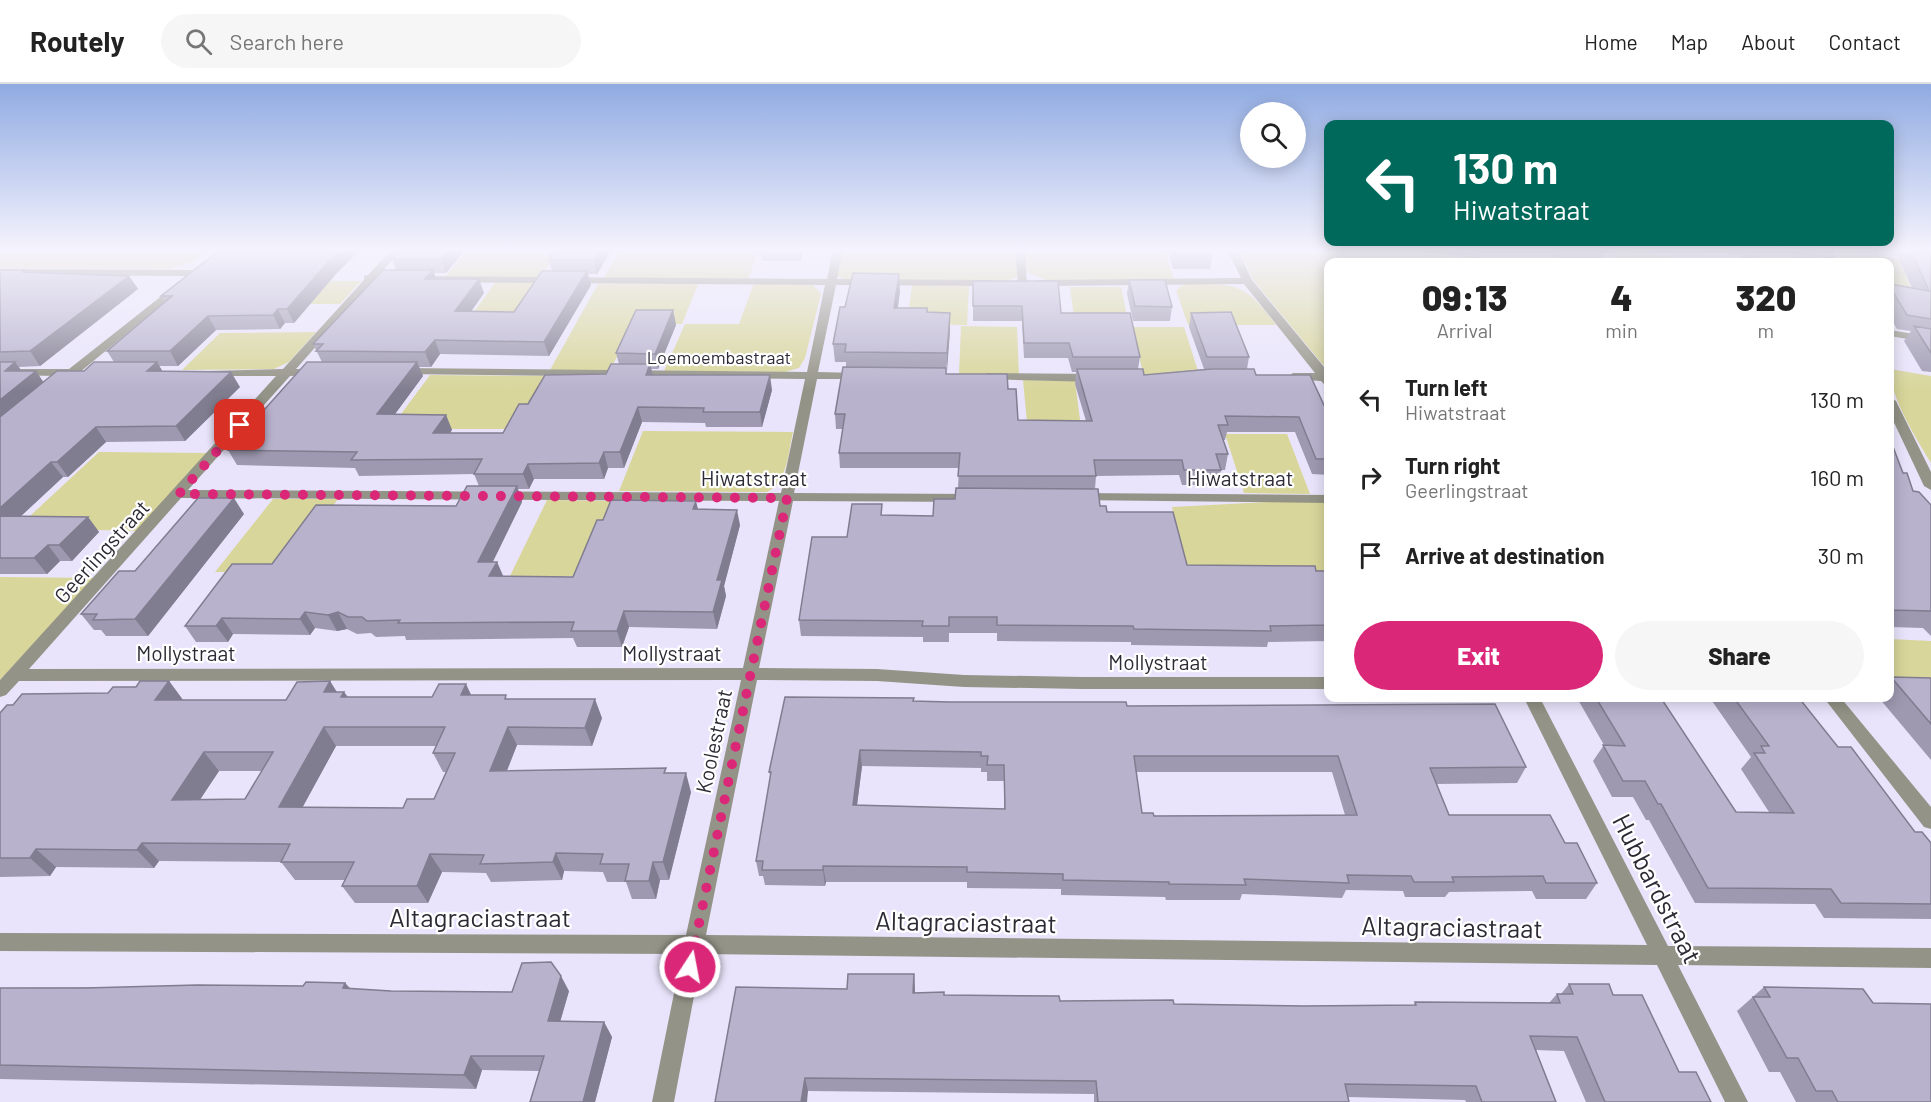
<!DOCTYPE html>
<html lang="en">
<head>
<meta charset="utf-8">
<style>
	body { margin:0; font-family:Barlow,sans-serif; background:#f6f6f6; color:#222; height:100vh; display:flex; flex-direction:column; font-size:22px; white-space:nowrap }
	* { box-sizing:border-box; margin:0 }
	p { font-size:20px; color:#767676 }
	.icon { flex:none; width:33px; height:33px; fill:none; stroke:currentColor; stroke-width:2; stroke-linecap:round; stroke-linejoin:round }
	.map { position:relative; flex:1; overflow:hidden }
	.side { position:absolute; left:1324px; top:174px; width:570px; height:444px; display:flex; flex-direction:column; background:#fff; border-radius:12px; box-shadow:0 3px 15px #0003 }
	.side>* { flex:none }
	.banner { position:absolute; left:1324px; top:36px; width:570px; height:126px; border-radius:12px; box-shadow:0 3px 15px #0003; background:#00695c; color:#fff; overflow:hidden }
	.tools { position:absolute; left:1240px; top:18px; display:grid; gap:12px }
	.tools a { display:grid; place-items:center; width:66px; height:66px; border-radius:50%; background:#fff; box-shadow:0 3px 15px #0003; font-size:30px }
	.pin { position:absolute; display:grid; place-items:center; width:51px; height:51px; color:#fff; margin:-26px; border-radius:12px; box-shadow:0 3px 9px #0006 }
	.me { position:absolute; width:66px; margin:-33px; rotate:11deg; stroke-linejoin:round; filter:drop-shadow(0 0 4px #0008) }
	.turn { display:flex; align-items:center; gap:21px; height:126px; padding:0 30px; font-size:27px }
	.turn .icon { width:78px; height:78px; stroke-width:2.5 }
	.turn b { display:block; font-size:42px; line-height:51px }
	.eta { display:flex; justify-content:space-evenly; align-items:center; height:102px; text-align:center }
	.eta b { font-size:36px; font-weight:800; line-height:42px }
	.cta { display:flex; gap:12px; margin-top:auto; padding:12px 30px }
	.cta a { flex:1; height:69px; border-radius:36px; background:#db2777; color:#fff; font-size:24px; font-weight:800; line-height:69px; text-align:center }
	.cta a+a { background:#f6f6f6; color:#222 }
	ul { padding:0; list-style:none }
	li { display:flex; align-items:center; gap:18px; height:78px; padding:0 30px }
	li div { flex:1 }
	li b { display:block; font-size:22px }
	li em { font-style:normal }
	header { display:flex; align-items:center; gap:36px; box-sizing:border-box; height:84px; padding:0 30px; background:#fff; border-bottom:2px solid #e0e0e0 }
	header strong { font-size:28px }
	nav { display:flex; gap:33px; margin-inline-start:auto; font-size:21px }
	.search { width:420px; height:54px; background:#f6f6f6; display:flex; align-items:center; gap:15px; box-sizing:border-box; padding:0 21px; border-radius:33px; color:#767676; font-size:22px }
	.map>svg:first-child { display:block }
</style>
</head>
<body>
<header>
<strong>Routely</strong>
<div class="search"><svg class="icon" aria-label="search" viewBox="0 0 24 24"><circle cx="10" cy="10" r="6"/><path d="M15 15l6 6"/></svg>Search here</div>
<nav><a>Home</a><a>Map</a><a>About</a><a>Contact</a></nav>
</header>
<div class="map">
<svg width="1931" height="1018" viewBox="0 0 1931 1018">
	<rect width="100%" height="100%" fill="#e9e4fb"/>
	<path fill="#d8d69a" d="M0,165H210L192,178L168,185L0,184Z
		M469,165H560L540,194L445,193Z
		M621,165H759L748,195L604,194Z
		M1023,165H1164L1174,196H1047L1027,188Z
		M1238,165H1419L1447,170L1455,175L1448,178H1329V288L1254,197Z
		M1617,165H1622L1699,178H1616Z
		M843,166L1014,167L1018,168V193L1005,197L846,196L837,192Z
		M1838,166L1899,175L1912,207L1890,204V178H1842Z
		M277,197H361L340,220H253Z
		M495,199H545L519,239H466Z
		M754,199L812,200L821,210L805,274L799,284L785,288L664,287L685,240H739Z
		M598,200H698L682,240H633L610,287L550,286Z
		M1185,200C1237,200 1244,198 1276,241H1188L1176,206Z
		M912,201L969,202L967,241L907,240Z
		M1070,203H1121L1129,242L1075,241Z
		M961,242L1017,243L1019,291L959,290Z
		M1133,243H1184L1199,290H1143Z
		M316,248L289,278L274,285L182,286L220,249Z
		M1890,285L1931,292V379C1916,354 1890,313 1890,285Z
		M430,291L546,292L516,345H390Z
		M1023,296L1075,297L1082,351L1028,349Z
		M643,347L793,348C788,368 788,398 767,408L619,407Z
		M1225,350H1287L1310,410L1244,409Z
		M99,368L209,369L137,447L17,444Z
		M273,415H338L285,488H215Z
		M547,416L615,417L583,492H510Z
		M1288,417L1329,418V497L1187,494L1172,423Z
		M0,493L95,494L0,596Z
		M1890,555L1931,557V608H1890Z"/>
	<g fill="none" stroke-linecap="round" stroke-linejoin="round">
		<path fill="#949387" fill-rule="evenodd" d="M392,165H402L379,191L396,193V197H374L296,285L322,286V290L290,292L188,406L781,409L805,295L402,290L396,287L402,284L807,288L825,201L416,198L411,195L416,192L827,195L833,165H843L837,195L992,196L997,199L992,202L836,201L818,288L861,289L867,292L861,295H817L794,409L975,410L982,414L975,418L793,417L759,584L877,585L964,591L1083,593H1329V605H1083L964,603L877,597L757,596L706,851L1647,861L1524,614H1540L1668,862L1931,864V884L1678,881L1748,1018H1725L1657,881L702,870L674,1018H652L682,870L0,867V849L686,851L741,596L19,597L6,611L0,613V596L276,292H213L209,291V287L283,285L364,196V192L368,191ZM181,414L779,417L743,584L29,585Z
			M1015,165H1025L1027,201L1018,199Z
			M1227,165H1237L1252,196L1329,289V301L1324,300L1321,297L1289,295L1287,293L1293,289H1315L1244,200L1037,202L1032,199L1037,196L1241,194Z
			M1425,165H1447L1508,175L1513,178H1493L1430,168Z
			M0,185L192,186L197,189L192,192L0,191Z
			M178,199L182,200V204L80,288L79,291L67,297L62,292L0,291V285H69Z
			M1890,246L1931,253V259L1890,252Z
			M987,289L1095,290L1101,294L1095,298L983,295L981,293Z
			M1890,313L1896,317L1931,388V406L1924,402L1890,330Z
			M1080,409L1329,411V419L1075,416L1073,413L1075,410Z
			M1824,614H1841L1931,723V745L1924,743Z"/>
	</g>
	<path fill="#9e99b0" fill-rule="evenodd" d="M466,165L446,189H434L436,195L484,209L471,227L514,228L552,187L549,176L550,175L549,170L552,165H612L597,190H588L591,201L549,272L440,270L431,283H419L423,292L395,330L446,331L452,346L450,349H503L528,320L606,290L619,280L616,269L673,226L676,241L658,285H651L653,291L772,306L762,343H706L705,339L642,338L624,384H608L604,395H534L529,405H518L522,418L492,478H497L503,492L573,493L603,436L698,425L740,441L724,502L726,512L717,545L629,543L622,563H577L573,554L406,556L405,552L376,553L371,549L357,550L347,545L337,547L315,544L310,551L233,550L228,558H196L185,542L272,480L456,422L479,402L474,390L359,392L355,384L237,381L228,366L322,278L313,260L396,186L392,175Z
		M760,165H803L801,177H762Z
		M1168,165H1210L1212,172L1210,185H1173Z
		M1478,165H1605L1600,178H1590L1553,173L1552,178H1474L1478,168H1477Z
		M1643,165H1669L1667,169Z
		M1696,165H1831L1834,174L1831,178H1743L1742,171L1730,170V166L1728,169Z
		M1898,165H1931V288L1922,287L1904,257L1911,247L1897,245L1890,233V200L1912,204L1896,168Z
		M0,186H26L28,189L129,192L138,205L40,282L19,283L21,287H36L43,298L114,278L107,267L165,218L161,212L335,191L294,239H285L280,245L216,246L178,282H159L162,287L240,303L185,357L106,358L68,393H63L21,432L88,433L99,448L72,477H60L47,490H0Z
		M1129,196L1172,223L1170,237H1133L1127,210Z
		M973,197L1061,229L1140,273L1138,285L1144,291L1204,285L1189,243L1191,229L1249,273L1247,285L1329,332V391L1312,390L1295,348H1227L1225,356H1223L1228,370L1225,386H1221L1218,401H1182L1179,391L1096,392L1095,405L1100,422L1107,428L1187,481L1329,487V557L1268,558L1267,563L1131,561V558L997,557V549H949V558H923V553L801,552L799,536L847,453L883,431L933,432L955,415L958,404L959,384H840L839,369L843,345H836L835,330L846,283V278H835L833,260L845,223L900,207L898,224L927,228L950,247L946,290L1008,305L1018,336L1086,337L1075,300L1076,288H1072L1068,274H1024L1022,237H973Z
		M1890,355L1903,389L1913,407L1931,421V552L1923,544L1890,543Z
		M244,430L148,552H106L101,546H94L81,530L135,487Z
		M1891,593L1931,594V676L1879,614H1890V594Z
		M169,597L183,616H286L330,597L336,608H344L348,613H432L471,611L508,615L602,634L592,662L517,661L507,687L667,689L691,708L669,796H660L656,815H632L626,798H607L603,788L564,787L562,796L491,798L486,789L442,788L428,819H355L342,802L345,796H295L281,778L159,777L154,784L56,783L50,792L0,793V629L13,621L108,609ZM336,662H436L433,669L443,688H446L434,715L403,724L302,723ZM219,687H262L245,715H200Z
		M1577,614H1661L1736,728H1769L1741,685L1751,673L1710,614H1799L1838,663L1915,748L1931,759V835L1824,834L1815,820L1695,819L1649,736H1646L1633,713H1612L1593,677L1604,661Z
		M914,617L1127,622L1526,683L1517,699L1437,700L1449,731L1565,759L1597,799L1586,815H1536L1532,807L1449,808L1445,813H1405L1403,807L1346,806L1342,814L1242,810L1240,816H1166L1165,813L1061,811V805L967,804V798H826L825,802L765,801L763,792H759L756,777L771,693L769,688ZM862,682L981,684V688H987V697H1004V725L857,721ZM1136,688H1332L1345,731L1154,732L1142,729Z
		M914,890L915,909L944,911L1060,917L1174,920L1304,922L1414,921L1415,918L1549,919L1557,910H1561L1569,900L1613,911L1679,988L1711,1018H1586L1564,967L1536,966L1556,1018H1466L1465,1016L1348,1013L1349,1018H1094V1010L808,1007L715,1018L847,905Z
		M345,899L351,905L391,907L512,908L569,907L560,938H604L612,953L595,1018H530L539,987L482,986L476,1005L0,995V904L303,902Z
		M1764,903L1931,1018H1796L1780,988H1769L1737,927Z"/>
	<path fill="#817d90" d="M342,165H361L335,191L294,239L287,225L329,177Z
		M450,165H466L446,189L441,175Z
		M601,165H612L597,190L594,176Z
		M800,165H803L801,177Z
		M433,186L438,200L425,195Z
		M587,187L591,201L549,272L544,258Z
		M899,190L900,207L895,241L894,224Z
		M129,192L138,205L40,282L30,267Z
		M479,195L484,209L461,242L455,227Z
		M278,225L285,239L280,245L273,231Z
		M673,226L676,241L658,285L655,270Z
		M950,229V247L947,287V269Z
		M208,232L216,246L178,282L170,267Z
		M435,256L440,270L431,283L425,268Z
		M15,278L26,293L5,287Z
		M157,278L166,293L147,287Z
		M417,278L423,292L384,345L377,330Z
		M650,280L654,295L646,291Z
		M36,287L46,302L0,340V316Z
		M231,288L240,303L185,357L176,342Z
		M770,291L772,306L762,343L760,328Z
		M638,323L642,338L624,384L620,368Z
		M446,331L452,346L439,365L433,349Z
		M96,343L106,358L68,393L57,378Z
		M604,368L608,384L604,395L599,379Z
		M51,378L63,393L5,447L0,441V424Z
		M528,380L534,395L529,405L523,390Z
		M517,402L522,418L485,494L478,478Z
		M234,414L244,430L148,552L135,535Z
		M696,417L700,433L693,425Z
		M737,426L740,441L724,502L726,512L717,545L713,528L717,496Z
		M88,433L99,448L72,477L59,461Z
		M48,461L60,477L47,490L34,474Z
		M497,478L504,494L489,492Z
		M624,527L629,543L622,563L617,547Z
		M305,528L315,544L310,551L300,535Z
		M338,528L347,545L337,547L328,531Z
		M222,534L233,550L228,558L216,542Z
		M169,597L183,616H155Z
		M330,597L342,616L324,608Z
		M466,600L475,619L461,611Z
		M344,608L356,626L341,613Z
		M595,615L602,634L592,662L585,644Z
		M324,643L336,662L293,741L279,723Z
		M508,643L517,661L499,706L490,687Z
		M860,666L862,682L855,737L853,721Z
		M204,668L219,687L188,734L172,716Z
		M686,689L691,708L669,796L663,778Z
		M142,759L159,777L154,784L137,766Z
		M36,765L56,783L50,792L30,774Z
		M556,769L564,787L562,796L553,778Z
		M430,770L442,788L428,819L417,802Z
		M653,778L660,796L656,815L649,797Z
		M823,782L826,798L825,802L823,786Z
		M914,890L915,905L914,923L913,909Z
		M561,892L569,907L556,952L548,937Z
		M345,899L358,914L343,904Z
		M604,938L612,953L595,1018H583Z
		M471,972L482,986L476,1005L464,991Z
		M805,994L808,1007L807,1018H801Z"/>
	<path fill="#b8b2cd" stroke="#817d90" stroke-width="1.5" fill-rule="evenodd" d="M221,165H342L329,177L287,225H278L273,231L208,232L170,267H107L172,212H161Z
		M402,165H450L441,175H392Z
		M552,165H601L594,176H549L553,170H549Z
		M1173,165H1210L1212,172L1175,171Z
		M1479,165L1498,166H1518L1519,165H1553L1552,178H1476Z
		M1751,165H1831L1834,174L1794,168L1797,178H1754Z
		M1910,165H1931V235L1907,231L1890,203V200L1929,207Z
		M0,186H26L22,188L129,192L30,267L0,268Z
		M383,186H433L425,195H479L455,227L514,228L542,187H587L544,258L435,256L425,268L316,267L323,260H313Z
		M853,189L899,190L894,224H927V228L950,229L947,269L845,268L846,260H833L840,223H845Z
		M1129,196H1165L1172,223L1135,222Z
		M973,197H1058L1061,229H1130L1140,273H1073L1069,259H1024L1022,222H973Z
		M636,226H673L655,270L616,269Z
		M1231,228L1249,273H1207L1191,229Z
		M1914,242L1931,245V269Z
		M0,278H15L5,287H36L0,316Z
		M94,278H157L147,287L231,288L176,342L96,343L57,378H51L0,424V333L57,287H84Z
		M307,278H417L377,330L446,331L433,349H503L519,320H528L545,291L606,290L611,280H650L646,291H770L760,328H703L704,324L638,323L620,368H604L599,379L528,380L523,390H474L482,375L351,376L357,368L228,366Z
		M843,283L946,284V290H1007L1008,305H1016L1018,336L1092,337L1077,285H1143L1144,291L1212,285H1254L1256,291H1310L1329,332V375H1316L1299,333L1225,332L1228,341H1218L1228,370H1216L1221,386H1184L1182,376H1094L1096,392H958L960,369H839L845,330H835Z
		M1890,355L1903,389H1907L1913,407L1919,408L1931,421V527L1890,526Z
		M467,402H517L478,478H497L489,492L573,493L597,436H603L611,416L696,417L693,425L737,426L717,496H722L713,528L624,527L617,547H571L574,538L398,539L400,536L367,537L362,533H348L338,528L328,531L305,528L300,535L222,534L216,542H185L232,480H272L316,421L456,422Z
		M956,404L1098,405L1100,422H1106L1107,428H1173L1187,481L1315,482L1316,487H1329V541L1270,542L1271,547L1134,545L1133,542L997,541V533H949V542H922L923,537L799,536L812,453H847L852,420H882L881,431L933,432L934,415H955Z
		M198,414H234L135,535L93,536L97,530H81L119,487H135Z
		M0,432L88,433L59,461H48L34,474H0Z
		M1891,593L1931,594V640Z
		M140,597H169L155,616H286L297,598L330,597L324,608H344L341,613H432L439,600H466L461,611H506L505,615H595L585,644L508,643L490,687L666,684L664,689H686L663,778H653L649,797H625L629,780H600L603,770L556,769L553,778L480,780L484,771L430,770L417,802H342L354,778H281L290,760L142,759L137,766L36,765L30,774H0V629L7,621H13L22,610L108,609L113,603H136ZM324,643H445L433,669H455L434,715H407L403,724L279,723ZM204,668H273L245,715L172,716Z
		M785,613L914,614L913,617L949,618H1126L1127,622L1495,620L1526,683L1430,684L1449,731H1550L1565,759H1577L1597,799H1546L1543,792L1452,793L1454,798H1414L1411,792L1347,791L1349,799L1244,795L1246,801L1169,800V798L1063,796V790L967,788V783L823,782V786H762L763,777H756L771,688H769ZM860,666L981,668V672H988L987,681H1004L1005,725L853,721ZM1134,672H1338L1357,731L1154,732L1153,729H1142Z
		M1596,614H1661L1736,728L1794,729L1754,669H1765L1761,662H1769L1734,614H1799L1838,663H1851L1915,748H1922L1931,759V820L1841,819L1831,805L1708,804L1661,720H1658L1645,697H1623L1603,661L1625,662Z
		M551,878L561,892L548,937L604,938L583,1018H530L544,972H471L464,991L0,981V904H85L197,901L303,902L306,898L345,899L343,904L391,907L512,908L522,879Z
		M848,890H914L913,909L944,908V911L1059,912L1060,917L1173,916L1174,920L1304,922L1416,921L1415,918L1560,919L1557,910H1573L1569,900H1609L1613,911H1642L1679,988H1696L1711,1018H1605L1577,953L1530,952L1556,1018H1482L1476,1002L1345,1000L1349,1018H1098L1096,997L805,994L801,1018H715L736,903L847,905Z
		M1764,903L1863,905L1873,919L1931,920V1018H1838L1832,1007H1816L1798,974H1787L1753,913H1770Z"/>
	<linearGradient id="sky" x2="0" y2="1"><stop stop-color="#90abe2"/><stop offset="0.54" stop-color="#f5f3fd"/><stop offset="1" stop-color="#f5f3fd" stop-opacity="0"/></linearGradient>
	<rect width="1931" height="307" fill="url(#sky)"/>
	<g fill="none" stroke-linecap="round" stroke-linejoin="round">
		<path stroke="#db2777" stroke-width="10" stroke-dasharray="0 18" d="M240,341L179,410L787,414L690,883"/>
	</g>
	<g text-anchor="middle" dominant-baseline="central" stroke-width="4.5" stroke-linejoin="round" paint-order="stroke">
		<g font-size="18" fill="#2d2a35" stroke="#fff">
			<text x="719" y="273">Loemoembastraat</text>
		</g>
		<g font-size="21" fill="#2d2a35" stroke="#fff">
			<text x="754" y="393">Hiwatstraat</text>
			<text x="1240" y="393">Hiwatstraat</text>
			<text transform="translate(101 467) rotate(-48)">Geerlingstraat</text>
			<text x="186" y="568">Mollystraat</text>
			<text x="672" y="568">Mollystraat</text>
			<text x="1158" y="577">Mollystraat</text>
			<text transform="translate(713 657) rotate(-78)">Koolestraat</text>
		</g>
		<g font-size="26" fill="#2d2a35" stroke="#fff">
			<text transform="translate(1658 804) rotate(63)">Hubbardstraat</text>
			<text x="480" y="832">Altagraciastraat</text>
			<text transform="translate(966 837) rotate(1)">Altagraciastraat</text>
			<text transform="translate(1452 842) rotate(1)">Altagraciastraat</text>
		</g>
	</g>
</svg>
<div class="tools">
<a><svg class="icon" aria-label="search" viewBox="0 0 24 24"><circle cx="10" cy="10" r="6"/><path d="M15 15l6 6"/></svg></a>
</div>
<div class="pin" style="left:240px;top:341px;background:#d93025"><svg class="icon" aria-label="arrive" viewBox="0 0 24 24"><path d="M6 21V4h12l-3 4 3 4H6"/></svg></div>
<svg class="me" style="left:690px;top:883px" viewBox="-20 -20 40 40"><circle r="17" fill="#db2777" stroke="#fff" stroke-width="3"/><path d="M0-11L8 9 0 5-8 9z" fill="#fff"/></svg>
<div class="banner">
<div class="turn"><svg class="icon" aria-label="left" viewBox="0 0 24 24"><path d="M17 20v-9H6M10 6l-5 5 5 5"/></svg><div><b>130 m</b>Hiwatstraat</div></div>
</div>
<section class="side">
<div class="eta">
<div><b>09:13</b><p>Arrival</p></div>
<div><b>4</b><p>min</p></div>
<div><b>320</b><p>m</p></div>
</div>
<ul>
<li><svg class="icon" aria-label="left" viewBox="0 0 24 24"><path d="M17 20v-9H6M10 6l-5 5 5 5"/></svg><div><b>Turn left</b><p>Hiwatstraat</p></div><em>130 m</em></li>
<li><svg class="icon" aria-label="right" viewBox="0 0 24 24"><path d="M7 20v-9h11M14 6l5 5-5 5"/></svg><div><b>Turn right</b><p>Geerlingstraat</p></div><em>160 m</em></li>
<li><svg class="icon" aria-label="arrive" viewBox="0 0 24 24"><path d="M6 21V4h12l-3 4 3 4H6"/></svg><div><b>Arrive at destination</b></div><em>30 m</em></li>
</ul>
<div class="cta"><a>Exit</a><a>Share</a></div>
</section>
</div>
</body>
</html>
